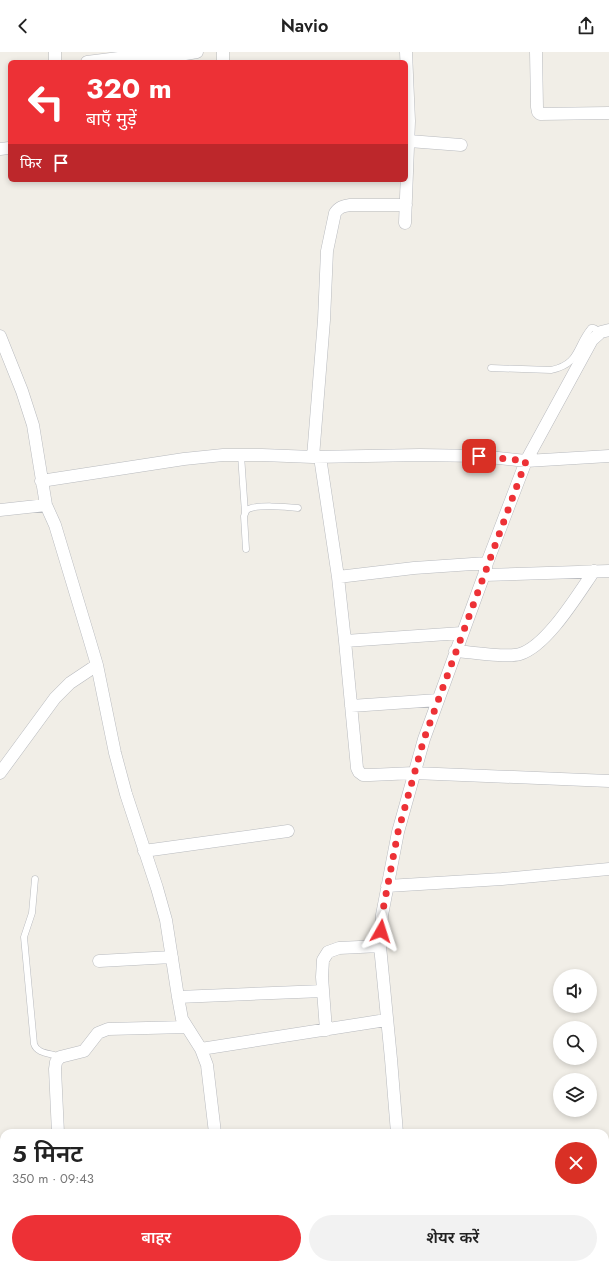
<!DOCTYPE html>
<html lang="hi">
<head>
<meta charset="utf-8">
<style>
	body { margin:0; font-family:Jost,"Noto Sans Devanagari",sans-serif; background:#f2f2f2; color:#222; height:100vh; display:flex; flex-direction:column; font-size:15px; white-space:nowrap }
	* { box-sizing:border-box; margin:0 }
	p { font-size:13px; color:#767676 }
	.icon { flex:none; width:22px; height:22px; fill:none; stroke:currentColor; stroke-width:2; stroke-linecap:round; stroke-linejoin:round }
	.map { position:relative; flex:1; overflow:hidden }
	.details { position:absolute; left:0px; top:1077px; width:609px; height:140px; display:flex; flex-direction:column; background:#fff; border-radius:12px 12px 0 0; box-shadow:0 2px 6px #0003 }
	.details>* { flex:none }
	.banner { position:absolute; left:8px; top:8px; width:400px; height:122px; border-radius:6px; box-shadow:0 2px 6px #0003; background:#ed3136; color:#fff; overflow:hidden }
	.controls { position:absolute; left:553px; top:917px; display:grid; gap:8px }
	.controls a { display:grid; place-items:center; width:44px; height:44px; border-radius:50%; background:#fff; box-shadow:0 2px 6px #0003; font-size:20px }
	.pin { position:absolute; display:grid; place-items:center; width:34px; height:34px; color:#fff; margin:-17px; border-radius:8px; box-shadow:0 2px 6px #0006 }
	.me { position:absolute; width:44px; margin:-22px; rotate:6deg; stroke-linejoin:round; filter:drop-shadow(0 0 3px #0008) }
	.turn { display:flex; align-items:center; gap:14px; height:84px; padding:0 12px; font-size:18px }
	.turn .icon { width:52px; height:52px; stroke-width:2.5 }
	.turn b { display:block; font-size:28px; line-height:34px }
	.then { display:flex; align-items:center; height:38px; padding:0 12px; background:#0003; gap:8px; font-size:15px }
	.round { display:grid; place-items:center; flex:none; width:42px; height:42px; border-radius:21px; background:#f2f2f2 }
	.head { display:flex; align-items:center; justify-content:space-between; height:68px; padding:0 12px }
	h1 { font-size:24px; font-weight:600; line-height:30px }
	.primary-button { display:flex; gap:8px; margin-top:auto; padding:8px 12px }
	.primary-button a { flex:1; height:46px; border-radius:24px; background:#ed3136; color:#fff; font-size:16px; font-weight:600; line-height:46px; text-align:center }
	.primary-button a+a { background:#f2f2f2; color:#222 }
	header { display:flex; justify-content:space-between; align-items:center; height:52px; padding:0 12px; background:#fff; font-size:18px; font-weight:600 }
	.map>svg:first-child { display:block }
</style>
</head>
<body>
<header><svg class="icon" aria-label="back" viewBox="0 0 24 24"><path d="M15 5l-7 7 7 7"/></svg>Navio<svg class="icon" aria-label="share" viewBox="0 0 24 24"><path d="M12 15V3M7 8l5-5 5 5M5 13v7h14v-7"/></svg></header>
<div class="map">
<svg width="609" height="1217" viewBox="0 0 609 1217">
	<rect width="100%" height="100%" fill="#f1eee7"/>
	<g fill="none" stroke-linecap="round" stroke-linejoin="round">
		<g stroke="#b8babe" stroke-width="7">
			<path id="lane" d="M491,316L551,318C580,312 575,295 591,276H594L601,280
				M241,403L245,461
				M246,497L244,464C245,462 246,459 247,458C254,452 289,455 298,456
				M35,827L32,861L24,885L34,992C37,1002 51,1001 60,1005
				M605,1137H609"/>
		</g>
		<g stroke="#b8babe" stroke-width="13">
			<path id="street" d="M55,0V10
				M536,0L537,55L538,60L540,62L609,61
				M87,10L126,5L185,2L197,0
				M223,10V0
				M409,89L461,93
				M0,97L9,96
				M405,171L409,69L406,0
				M0,284L22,339L33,373L46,453L55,473L89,586L97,613L115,701L126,742L157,836L166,868L178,945L182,967L201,997L207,1013L215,1081
				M313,405L324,268L327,199L335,161C339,155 343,154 350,153H406
				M320,405L338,525L345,589L357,716L359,720L363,723H370L414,721L609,729
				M41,429L184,407L223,403H262L313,405L420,403L479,404L526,409L609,404
				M0,458L46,453
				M484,523L609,519
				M338,525L414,516L487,511
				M345,589L462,581
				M455,599C471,600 506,606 520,602C547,594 578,542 594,519
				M351,654L438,648
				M0,721L55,646L70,631L97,613
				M144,799L288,779
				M387,834L502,827L609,817
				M99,909L172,905
				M178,945L323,939
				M326,978L322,925L323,908L328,900L339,896L380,894
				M201,997L386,968
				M58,1081L55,1017L56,1010L60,1005L84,999L98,981L108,977L186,975
				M397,1081L391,1007L380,894L382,863L398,780L424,687L484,523L487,511L526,409L592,288L601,280L609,278
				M563,1213L564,1217
				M186,1217L230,1214"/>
		</g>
		<use href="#lane" stroke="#fff" stroke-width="6"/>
		<use href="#street" stroke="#fff" stroke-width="12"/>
	</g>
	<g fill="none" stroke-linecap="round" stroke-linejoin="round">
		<path stroke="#ed3136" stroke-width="7" stroke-dasharray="0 12.6" d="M381,879L382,863L398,780L424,687L526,409L479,404"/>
	</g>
</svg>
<div class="controls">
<a><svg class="icon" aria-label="sound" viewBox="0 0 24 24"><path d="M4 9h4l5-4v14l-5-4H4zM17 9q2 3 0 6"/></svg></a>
<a><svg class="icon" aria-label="search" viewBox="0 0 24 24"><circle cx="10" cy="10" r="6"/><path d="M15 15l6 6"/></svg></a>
<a><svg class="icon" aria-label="layers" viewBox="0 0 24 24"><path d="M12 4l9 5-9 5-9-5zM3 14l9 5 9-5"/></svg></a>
</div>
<div class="pin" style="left:479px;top:404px;background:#d93025"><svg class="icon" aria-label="arrive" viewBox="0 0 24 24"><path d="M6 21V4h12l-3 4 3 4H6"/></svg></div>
<svg class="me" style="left:381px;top:879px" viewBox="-20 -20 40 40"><path d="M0-17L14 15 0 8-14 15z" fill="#ed3136" stroke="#fff" stroke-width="4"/></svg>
<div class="banner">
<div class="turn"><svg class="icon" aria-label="left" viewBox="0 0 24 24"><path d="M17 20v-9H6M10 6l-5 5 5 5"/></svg><div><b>320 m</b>बाएँ मुड़ें</div></div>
<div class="then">फिर<svg class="icon" aria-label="arrive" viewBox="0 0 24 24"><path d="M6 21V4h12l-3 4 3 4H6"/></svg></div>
</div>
<section class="details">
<div class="head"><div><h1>5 मिनट</h1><p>350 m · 09:43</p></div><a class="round" style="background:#d93025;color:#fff"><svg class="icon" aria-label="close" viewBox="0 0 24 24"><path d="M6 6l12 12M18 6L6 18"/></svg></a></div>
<div class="primary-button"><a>बाहर</a><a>शेयर करें</a></div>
</section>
</div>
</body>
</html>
